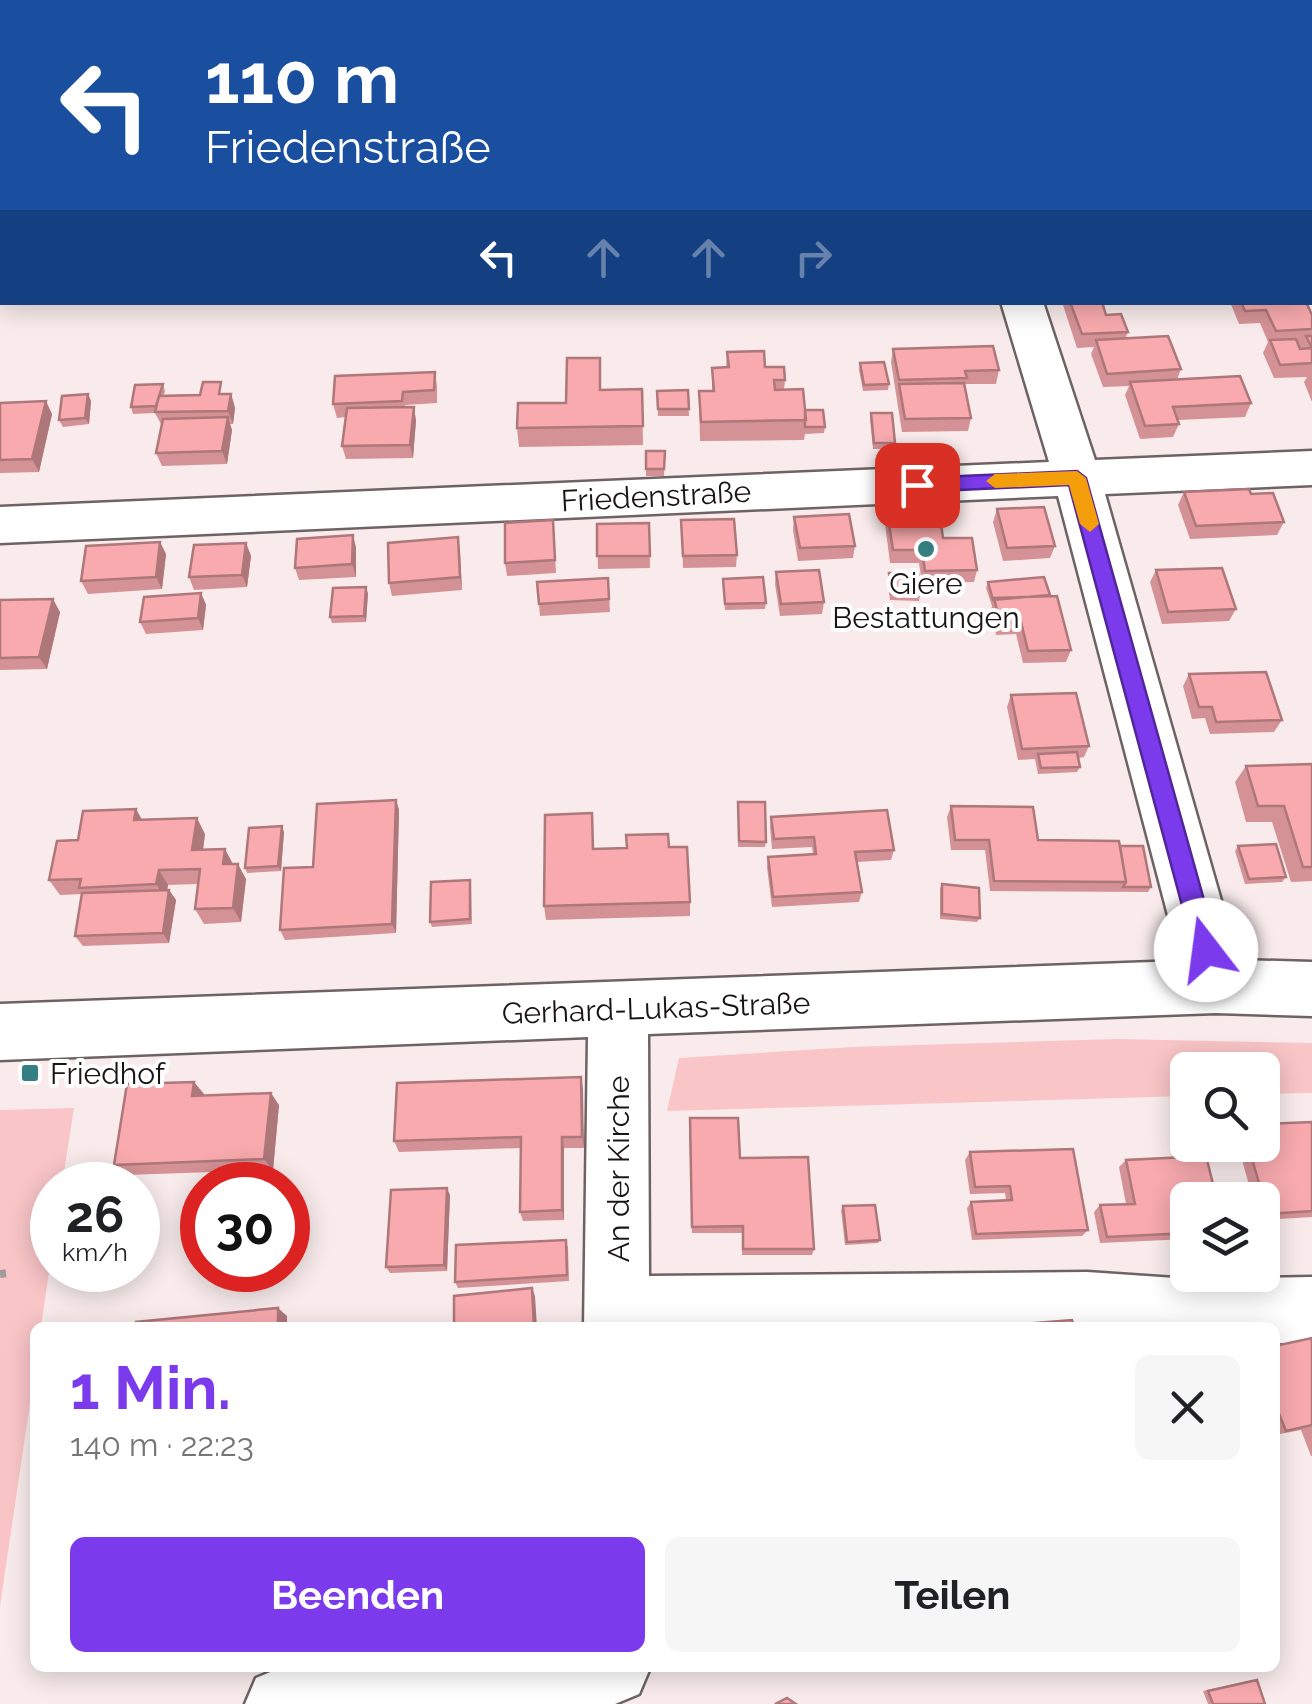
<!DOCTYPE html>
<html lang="de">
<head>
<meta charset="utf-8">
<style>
	body { margin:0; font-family:Raleway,sans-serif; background:#f6f6f6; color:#202124; height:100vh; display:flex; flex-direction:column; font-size:38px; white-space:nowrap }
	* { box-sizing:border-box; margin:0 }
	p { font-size:32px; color:#757577 }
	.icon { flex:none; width:55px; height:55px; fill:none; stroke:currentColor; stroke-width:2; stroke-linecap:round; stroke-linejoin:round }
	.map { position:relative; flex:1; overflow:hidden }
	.side { position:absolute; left:30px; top:1322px; width:1250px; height:350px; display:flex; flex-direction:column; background:#fff; border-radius:15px; box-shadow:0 5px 25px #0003 }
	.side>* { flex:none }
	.banner { position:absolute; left:0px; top:0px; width:1312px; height:305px; box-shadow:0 5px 25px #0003; background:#1a4fa0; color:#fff; overflow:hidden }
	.controls { position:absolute; left:1170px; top:1052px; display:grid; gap:20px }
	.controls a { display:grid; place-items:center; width:110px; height:110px; border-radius:15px; background:#fff; box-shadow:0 5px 25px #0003; font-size:50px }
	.speed { position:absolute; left:30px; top:1162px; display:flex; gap:20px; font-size:50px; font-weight:700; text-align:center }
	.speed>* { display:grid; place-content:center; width:130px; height:130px; border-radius:50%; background:#fff; box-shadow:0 5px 25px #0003; line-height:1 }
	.speed small { font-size:25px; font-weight:400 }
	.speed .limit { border:15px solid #d22; background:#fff; color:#111 }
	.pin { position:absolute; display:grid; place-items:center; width:85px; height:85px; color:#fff; margin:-42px; border-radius:20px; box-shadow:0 5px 15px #0006 }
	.me { position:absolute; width:110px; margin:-55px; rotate:345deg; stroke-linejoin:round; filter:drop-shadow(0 0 8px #0008) }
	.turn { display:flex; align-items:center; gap:35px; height:210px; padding:0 40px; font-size:45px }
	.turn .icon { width:130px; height:130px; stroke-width:2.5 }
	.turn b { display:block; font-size:70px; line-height:85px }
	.lanes { display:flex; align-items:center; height:95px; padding:0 40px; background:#0003; justify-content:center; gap:50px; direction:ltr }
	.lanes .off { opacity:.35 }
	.round { display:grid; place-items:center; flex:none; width:105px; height:105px; border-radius:15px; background:#f6f6f6 }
	.head { display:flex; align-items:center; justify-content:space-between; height:170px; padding:0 40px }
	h1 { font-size:60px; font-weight:700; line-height:75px; color:#7c3aed }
	.primary-button { display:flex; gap:20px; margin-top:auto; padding:20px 40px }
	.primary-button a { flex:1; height:115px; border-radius:15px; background:#7c3aed; color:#fff; font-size:40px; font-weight:700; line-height:115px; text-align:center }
	.primary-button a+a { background:#f6f6f6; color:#202124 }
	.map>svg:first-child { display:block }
</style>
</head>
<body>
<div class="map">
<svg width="1312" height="1704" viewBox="0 0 1312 1704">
	<rect width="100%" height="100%" fill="#f9ebec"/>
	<path fill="#f9c5c7" d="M1118,1039L1312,1043V1093L1263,1094L1262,1070H1188L1187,1096L667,1111L679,1058L853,1047Z
		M74,1108L62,1185H52V1251L41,1327L35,1328V1369L0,1606V1110Z"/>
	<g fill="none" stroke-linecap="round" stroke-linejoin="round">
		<g stroke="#6e6363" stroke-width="5">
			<path id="minor" d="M921,0H957L958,2H923Z
				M1310,144H1312V168H1310Z
				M0,191H2V217H0Z
				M1001,302H1043L1095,460L1312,451V485L1105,494L1238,960L1312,962V1016L1216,1013L648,1034L649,1276L1087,1272L1190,1279L1312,1277V1343H1275V1328H584L588,1037L0,1060V1004L1180,961L1058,496L0,543V507L1049,462Z
				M280,1668H650L639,1694L615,1704H245L256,1678Z"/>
		</g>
		<path stroke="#a59a9b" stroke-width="8" stroke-dasharray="6 6" stroke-linecap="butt" d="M0,1274L8,1273"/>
		<use href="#minor" fill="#fff" fill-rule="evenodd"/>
	</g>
	<path fill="#d59296" d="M0,0H55L54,2H2V18H0Z
		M60,0H209V2H59Z
		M564,0H605V1L564,2Z
		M1062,302H1102L1106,315L1128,332L1125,339L1181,369L1177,380L1251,403L1245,417L1178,420L1179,424L1173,437L1140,439L1125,395L1129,386L1103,387L1091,354L1094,347L1077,348Z
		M1230,302H1306L1312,315V402L1304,382L1307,377L1274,378L1263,353L1268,342L1260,323L1239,324Z
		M893,349L999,370L996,384H965L971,418L968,431L902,432L891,362Z
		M727,352L765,367L785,380L784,390L825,427L824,433L805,434L804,440L700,441L699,391H712V368L726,367Z
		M860,363L889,384L888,390L863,391L859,370Z
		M435,372L437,386V403L405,405L416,420L413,458L346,459L342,446L346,417L337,418L333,404Z
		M163,384L165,391L164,395L231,394L235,408L233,424H230L232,430L227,464L162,466L156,453L162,426L155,413L133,414L131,407Z
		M642,389L643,445L519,447L517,428L566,403L601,390Z
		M688,390L689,416H658L657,391Z
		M88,394L91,401L89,424L63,427L59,420Z
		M0,403L52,414L39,472L0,473Z
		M871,413L895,443L894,449H873L870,420Z
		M646,451H665L664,476H646Z
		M1184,492L1251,494L1284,522L1277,535L1190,539L1178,505Z
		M997,509L1055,546L1050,558L1003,561L993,522Z
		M887,511L943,538L977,570L974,582L922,583L919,563H890L885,524Z
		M794,517L855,546L853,558L798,561L793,530Z
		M553,520L556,573L507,576L505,563Z
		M681,520L737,555L736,567L683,568Z
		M649,523L650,568L598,569L597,524Z
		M353,535L356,548V577L299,580L295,568Z
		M458,537L462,590L392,596L389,583Z
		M160,542L166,554L162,589L88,594L81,581Z
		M246,543L251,556L247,587L194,590L189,577Z
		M1156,570L1236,609L1229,621L1162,624L1150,582Z
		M776,572L824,602L822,614L780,616L775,584Z
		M889,573L920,595L919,601L890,600L888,579Z
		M608,578L610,612L540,616L537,582Z
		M723,579L766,603L765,609L725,610Z
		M988,582L1050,595L1071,650L1066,662L1023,663L1016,634L996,635L991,610L992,606L986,588Z
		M201,593L206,605L203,630L146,634L140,622Z
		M368,593L366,622L332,623L330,617Z
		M0,600L60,612L47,669L0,670Z
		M1189,674L1282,720L1274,732L1210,734L1205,718L1192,719L1183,686Z
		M1011,695L1089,746L1084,757L1078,758L1080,767L1077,772L1038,774L1035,759L1018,760L1007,707Z
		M1312,764V881L1291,882L1272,822H1246L1235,782L1246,766Z
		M396,800L399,810L396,933L285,940L280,930L313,867Z
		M951,806L1038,840L1120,846L1151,887L1148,892L990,891L985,850H951L947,817Z
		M738,808L766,842L765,847H738Z
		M592,813L594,849L690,902V916L546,920L544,906Z
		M771,817L894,850L891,860L857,862L862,892L859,902L772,907L767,867L768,857L813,855L812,847L772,849L770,827Z
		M142,820L205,834L203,849L233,864L246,879L241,922L204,924L195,909L198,884L168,885L167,890H169L176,900L169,943L83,946L75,936L82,894L60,895L49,880L78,840Z
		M284,832L281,871L247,873L245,868Z
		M1238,846L1286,877L1282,882L1245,884L1235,851Z
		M942,884L980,918L977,922L940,919V889Z
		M471,885L472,924L432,927L430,922Z
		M581,1077L584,1148H564V1220L523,1221L520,1212L521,1148L399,1152L394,1141Z
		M194,1082L204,1095L279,1105L273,1170L126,1175L114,1165Z
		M1312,1122V1217L1262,1220V1200H1253L1238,1145H1262Z
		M689,1126L740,1158L814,1249L812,1255H742V1233H692Z
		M970,1152L1088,1230L1082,1236L972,1240L967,1208L971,1202L1006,1200L1005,1193L970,1194L965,1160Z
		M1126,1160L1188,1200V1239L1100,1243L1094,1212L1100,1205L1126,1204L1119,1167Z
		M450,1195L447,1271L390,1273L386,1267Z
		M843,1206L880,1240L878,1243L845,1245L841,1210Z
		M568,1246L569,1281L458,1288L455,1282Z
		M1312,1338V1456H1311L1301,1430L1275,1435V1346Z
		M1252,1680H1257L1265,1704H1208L1203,1691Z"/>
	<path fill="#ae777a" d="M88,394L91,401L89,424L85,418Z
		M231,394L235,408L233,424L228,411Z
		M46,401L52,414L39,472L32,459Z
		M414,407L416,420L413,458L410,445Z
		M228,417L232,430L227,464L222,451Z
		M353,535L356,548V577L352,564Z
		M458,537L460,550L462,590L460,577Z
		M160,542L166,554L162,589L156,577Z
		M246,543L251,556L247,587L242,575Z
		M366,587L368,593L366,622L364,616Z
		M201,593L206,605L203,630L198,618Z
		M53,599L60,612L47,669L39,657Z
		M396,800L399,810L396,933L392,924Z
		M136,809L145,825L134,820Z
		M197,818L205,834L201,865L192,850Z
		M282,826L284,832L281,871L278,866Z
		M225,849L233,864H223Z
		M238,864L246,879L241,922L233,908Z
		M159,870L168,885L166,899L156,884Z
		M169,890L176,900L169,943L163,933Z
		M581,1077L583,1089L584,1148L582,1137Z
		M194,1082L204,1094L202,1107L192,1096Z
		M271,1093L279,1105L273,1170L264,1159Z
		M562,1137L564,1148V1220L562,1210Z
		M447,1188L450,1195L447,1271L444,1265Z
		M532,1288L535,1296L537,1328H534Z
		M278,1308L287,1316V1328H278Z"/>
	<path fill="#f8aaae" stroke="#ae777a" stroke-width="2.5" d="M0,0H20L19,2H2V4H0Z
		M60,0H92L91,2H59Z
		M171,0H202V2H170Z
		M231,0H285V2H230Z
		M2,155V173H0V164Z
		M1310,170H1312V213H1310Z
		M1070,302H1102L1106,315L1121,314L1128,332L1082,334Z
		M1241,302H1306L1312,315V329L1276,331L1266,310L1245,311Z
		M1168,336L1181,369L1107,374L1096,340Z
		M1306,336H1312V363L1280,365L1270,340L1296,339L1300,349L1312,348Z
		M993,346L999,370L965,371L967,378L899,380L893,349Z
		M764,351L765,367H784L785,380H774L775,390L803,389L806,420L701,422L699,391H714L712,368L729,367L727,352Z
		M567,358H600V390L642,389L643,426L517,428L518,403H566Z
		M884,362L889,384L864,385L860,363Z
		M435,372L434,390L403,392L402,401L333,404L335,376Z
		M1240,376L1251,403L1173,407L1179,424L1145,426L1130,382Z
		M203,382H221L219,394H231L228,411L155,412L159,396L200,395Z
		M964,383L971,418L905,419L899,384Z
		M163,384L156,406L131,407L135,385Z
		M688,390L689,409H658L657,391Z
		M88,394L85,418L59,420L62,396Z
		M46,401L32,459L0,460V403Z
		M414,407L410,445L342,446L347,408Z
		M805,410H823L825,427H805Z
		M871,413H892L895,443H874Z
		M228,417L222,451L156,453L163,419Z
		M646,451H665L664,469H646Z
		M1249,489L1251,494L1273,493L1284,522L1196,526L1184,492Z
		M1044,507L1055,546L1007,548L997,509Z
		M939,510L943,538H972L977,570L925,571L922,550H893L887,511Z
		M849,514L855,546L800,548L794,517Z
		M734,519L737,555L683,556L681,520Z
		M553,520L555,560L505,563V523Z
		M649,523L650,556H597V524Z
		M353,535L352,564L295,568L297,539Z
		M458,537L460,577L389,583L388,543Z
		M160,542L156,577L81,581L86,546Z
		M246,543L242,575L189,577L194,545Z
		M1222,568L1236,609L1168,612L1156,570Z
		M819,570L824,602L781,604L776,572Z
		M889,573H918L920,595L891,594Z
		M763,577L766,603L725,604L723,579Z
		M1044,577L1050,595L993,600L988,582Z
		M608,578L609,599L539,604L537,582Z
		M366,587L364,616L330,617L333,588Z
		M201,593L198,618L140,622L144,597Z
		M1057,596L1071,650L1028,651L1021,622L1000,623L994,598Z
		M53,599L39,657L0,658V600Z
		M1266,672L1282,720L1216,722L1212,707H1199L1189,674Z
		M1076,693L1089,746L1022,749L1011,695Z
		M1077,752L1080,767L1041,768L1038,754Z
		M1312,764V867H1303L1284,806H1258L1246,766Z
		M396,800L392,924L280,930L284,868L313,867L317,804Z
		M738,802H765L766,842L739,841Z
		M951,806L1033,807L1038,840L1119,841L1126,882L994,881L989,840H955Z
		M136,809L134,820L197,818L192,850L225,849L223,864H238L233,908L195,909L200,869L159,870L156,884L79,888L81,879L49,880L57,841L78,840L83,811Z
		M887,810L894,850L855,852L862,892L773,897L768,857L816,854L814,837L774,839L771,817Z
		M592,813L593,849L627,848L626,835L668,834L669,847H687L690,902L544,906L545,815Z
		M282,826L278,866L245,868L249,828Z
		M1276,844L1286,877L1249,879L1238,846Z
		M1120,846H1143L1151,887H1123L1126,882Z
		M470,880V919L430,922L431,882Z
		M942,884L979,888L980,918L942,914Z
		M169,890L163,933L75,936L82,893Z
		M581,1077L582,1137H562V1210L520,1212L521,1137L394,1141L397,1083Z
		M194,1082L192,1096L271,1093L264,1159L114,1165L127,1084Z
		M690,1118H738L740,1158L808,1157L814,1249H743V1226L692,1227Z
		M1312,1122V1211L1268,1214L1248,1145H1262V1124Z
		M1073,1149L1088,1230L976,1234L971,1202L1012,1200L1010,1186L975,1187L970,1152Z
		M1206,1156L1217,1200H1188V1233L1107,1237L1100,1205L1135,1204L1126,1160Z
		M447,1188L444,1265L386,1267L391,1190Z
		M875,1205L880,1240L847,1242L843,1206Z
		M566,1240L567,1275L455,1282L456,1245Z
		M532,1288L534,1328H454V1296Z
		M278,1308V1328H136V1322Z
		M1072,1320L1074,1328H1011V1325Z
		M1312,1338V1425L1286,1431L1275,1404V1346Z
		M1257,1680L1265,1704H1213L1208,1691Z
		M787,1698L796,1704H775Z"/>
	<path fill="#7c3aed" stroke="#51269a" stroke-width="2.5" d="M1077,471L1086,478L1218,950L1214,957L1206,960L1198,957L1194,950L1069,485L917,492L908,485L917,478Z"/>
	<path fill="#f59e0b" d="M1077,471L1086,478L1099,524L1090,532L1080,524L1069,485L995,488L986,481L995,474Z"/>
	<g fill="#357e82" stroke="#fff" stroke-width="4">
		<circle cx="926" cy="549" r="10"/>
		<rect x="20" y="1063" width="20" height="20" rx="5"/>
	</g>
	<g text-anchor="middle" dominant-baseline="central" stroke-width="8" stroke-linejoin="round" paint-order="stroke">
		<g font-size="30" fill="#1a1515" stroke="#fff">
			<text transform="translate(656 496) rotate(-3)">Friedenstraße</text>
			<text transform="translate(656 1008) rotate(-2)">Gerhard-Lukas-Straße</text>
			<text transform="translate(618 1169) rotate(-90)">An der Kirche</text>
		</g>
		<g font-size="30" fill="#1a1515" stroke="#fff">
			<text x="926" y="583">Giere<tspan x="926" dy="34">Bestattungen</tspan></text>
			<text x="50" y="1073" text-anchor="start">Friedhof</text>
		</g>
	</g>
</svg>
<div class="controls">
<a><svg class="icon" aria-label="search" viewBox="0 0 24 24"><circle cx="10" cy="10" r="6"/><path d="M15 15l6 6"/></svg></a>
<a><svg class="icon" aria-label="layers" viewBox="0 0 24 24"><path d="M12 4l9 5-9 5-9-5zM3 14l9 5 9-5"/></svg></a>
</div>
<div class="speed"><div>26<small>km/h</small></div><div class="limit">30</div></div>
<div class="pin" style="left:917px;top:485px;background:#d93025"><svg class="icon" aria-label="arrive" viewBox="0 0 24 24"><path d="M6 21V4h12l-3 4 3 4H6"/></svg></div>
<svg class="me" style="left:1206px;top:950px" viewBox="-20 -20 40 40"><circle r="19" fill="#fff"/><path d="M0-13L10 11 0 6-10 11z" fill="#7c3aed"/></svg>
<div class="banner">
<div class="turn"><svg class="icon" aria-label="left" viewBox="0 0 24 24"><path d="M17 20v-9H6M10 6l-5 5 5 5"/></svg><div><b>110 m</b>Friedenstraße</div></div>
<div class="lanes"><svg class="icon" aria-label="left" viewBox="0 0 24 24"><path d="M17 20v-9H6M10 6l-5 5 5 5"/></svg><svg class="icon off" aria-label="ahead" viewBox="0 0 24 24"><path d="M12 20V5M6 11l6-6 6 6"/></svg><svg class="icon off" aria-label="ahead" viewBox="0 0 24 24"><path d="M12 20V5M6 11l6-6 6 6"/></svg><svg class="icon off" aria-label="right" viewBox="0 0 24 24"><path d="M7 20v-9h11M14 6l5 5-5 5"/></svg></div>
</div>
<section class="side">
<div class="head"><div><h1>1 Min.</h1><p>140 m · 22:23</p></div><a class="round"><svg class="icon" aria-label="close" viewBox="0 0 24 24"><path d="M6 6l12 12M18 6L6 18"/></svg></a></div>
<div class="primary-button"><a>Beenden</a><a>Teilen</a></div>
</section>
</div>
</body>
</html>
